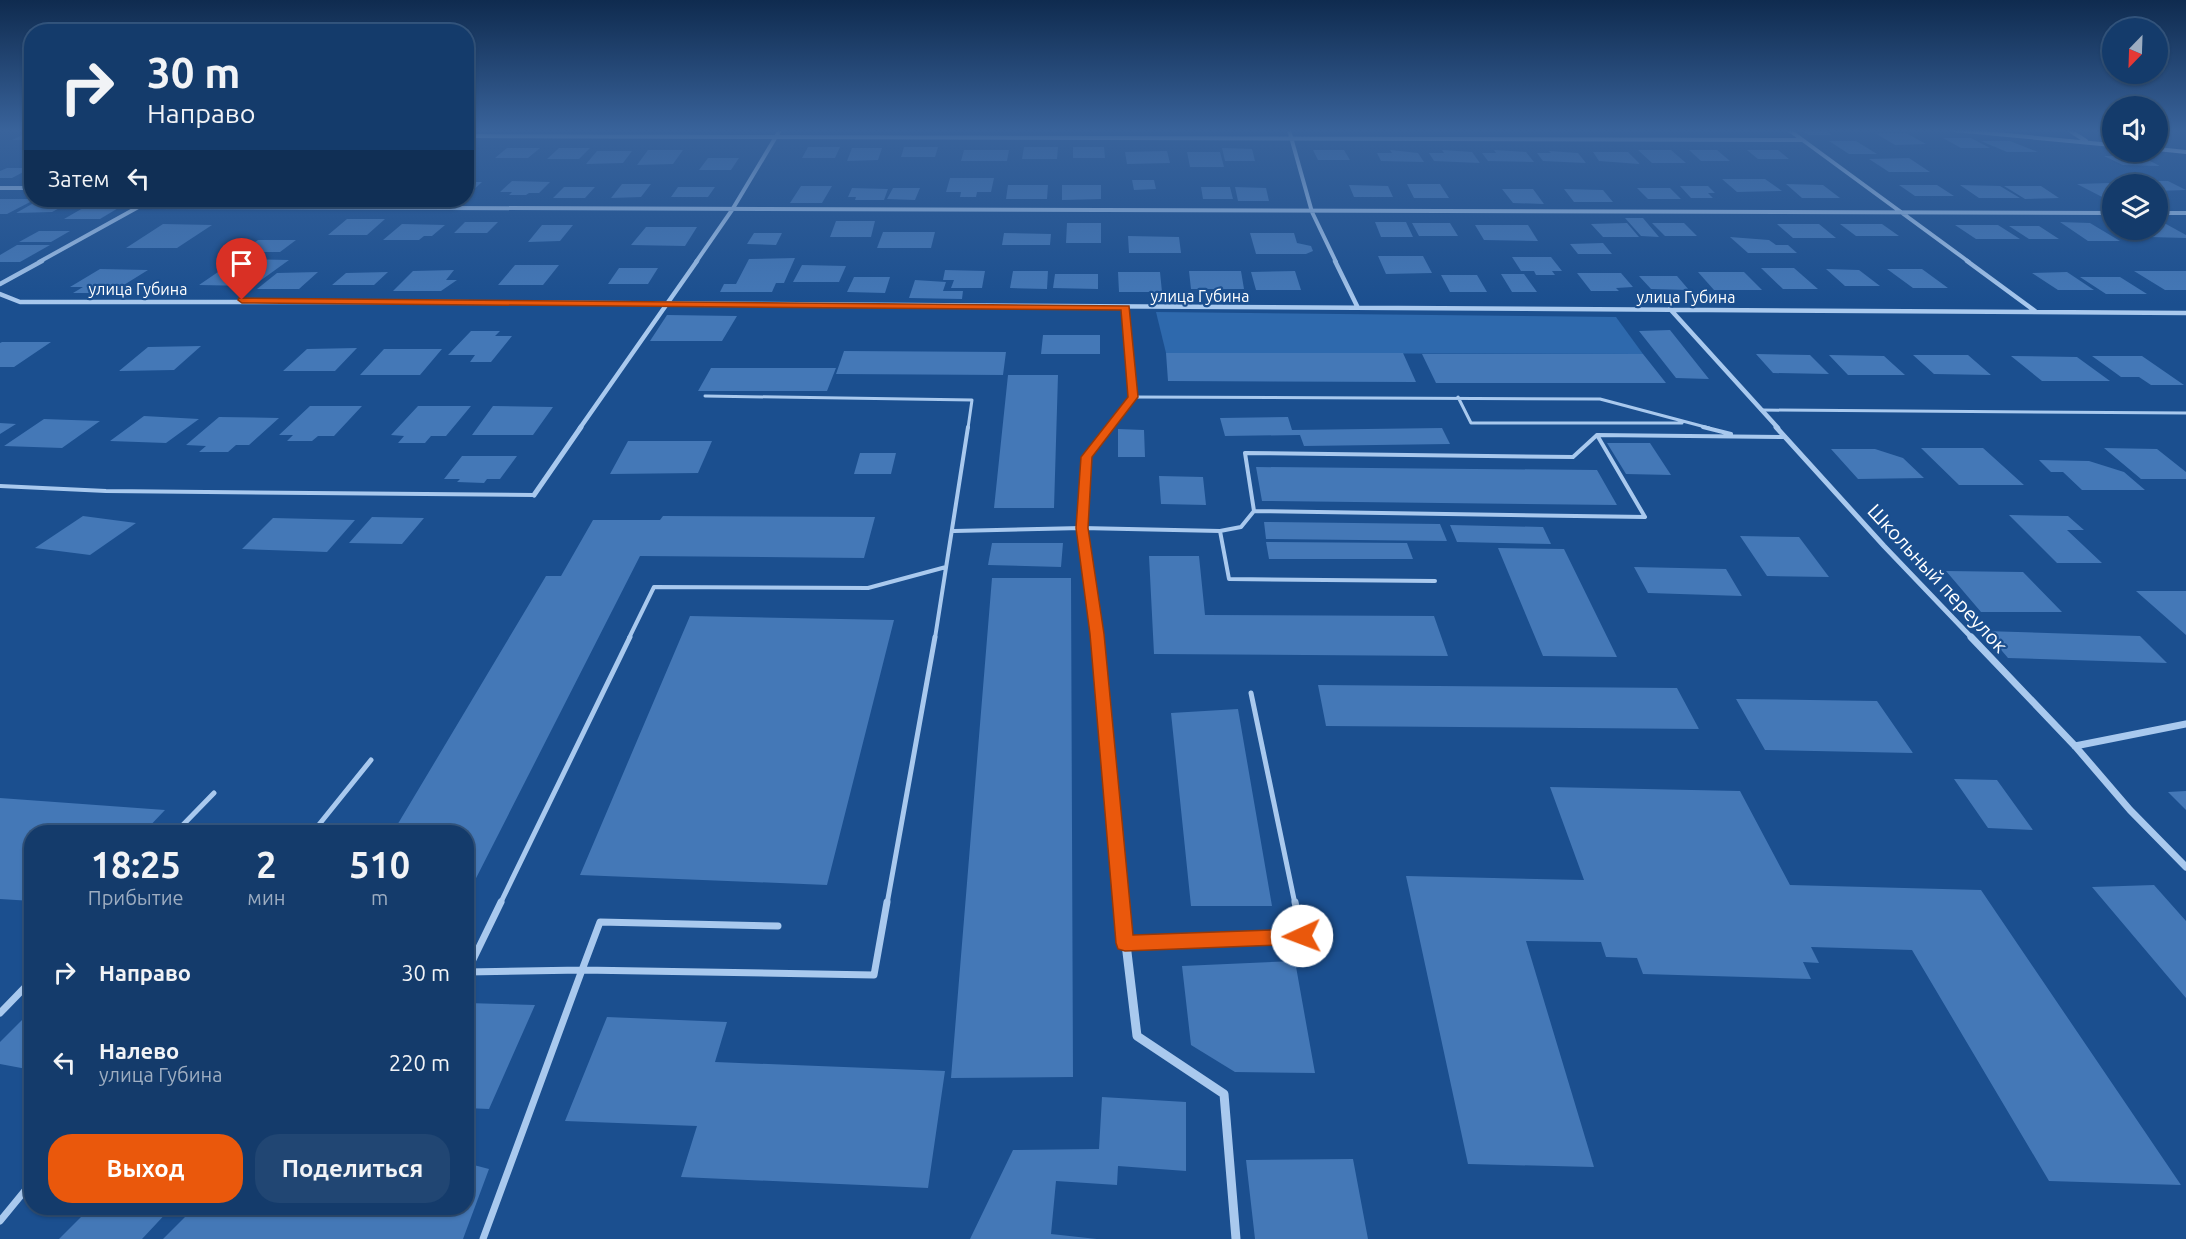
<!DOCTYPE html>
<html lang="ru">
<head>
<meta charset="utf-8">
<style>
	body { margin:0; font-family:Ubuntu,sans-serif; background:#214673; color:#f1f3f6; height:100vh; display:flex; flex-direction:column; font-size:22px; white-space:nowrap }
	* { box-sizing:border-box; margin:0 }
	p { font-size:20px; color:#9dadc1 }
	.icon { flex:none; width:33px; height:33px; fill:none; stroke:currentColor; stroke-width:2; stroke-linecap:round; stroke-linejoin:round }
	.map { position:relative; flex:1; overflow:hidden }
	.drawer { position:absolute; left:24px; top:825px; width:450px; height:390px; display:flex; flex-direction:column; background:#143b6b; border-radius:24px; box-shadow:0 2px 4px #0004,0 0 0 2px #33557e }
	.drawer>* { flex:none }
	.guide { position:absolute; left:24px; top:24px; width:450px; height:183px; border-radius:24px; box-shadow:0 2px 4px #0004,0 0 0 2px #33557e; background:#143b6b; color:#f1f3f6; overflow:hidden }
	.needle { width:39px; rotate:203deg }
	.fabs { position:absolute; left:2102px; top:18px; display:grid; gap:12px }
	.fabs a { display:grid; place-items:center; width:66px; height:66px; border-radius:50%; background:#143b6b; box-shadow:0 2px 4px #0004,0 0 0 2px #33557e; font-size:30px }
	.pin { position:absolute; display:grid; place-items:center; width:51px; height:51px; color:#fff; margin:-62px -26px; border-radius:50% 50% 50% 0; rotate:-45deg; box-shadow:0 0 6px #0007 }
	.pin .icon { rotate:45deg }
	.me { position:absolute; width:66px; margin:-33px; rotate:268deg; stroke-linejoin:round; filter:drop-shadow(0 0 4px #0008) }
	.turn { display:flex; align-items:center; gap:21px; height:126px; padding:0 24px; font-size:27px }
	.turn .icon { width:78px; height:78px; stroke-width:2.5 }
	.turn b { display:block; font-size:42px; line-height:51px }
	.then { display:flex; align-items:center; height:57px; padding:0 24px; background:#0003; gap:12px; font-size:22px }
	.eta { display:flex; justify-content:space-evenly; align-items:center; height:102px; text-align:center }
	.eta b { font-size:36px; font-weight:700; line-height:42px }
	.cta { display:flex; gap:12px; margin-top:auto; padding:12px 24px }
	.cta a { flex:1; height:69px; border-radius:24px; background:#ea580c; color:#fff; font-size:24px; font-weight:700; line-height:69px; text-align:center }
	.cta a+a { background:#214673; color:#f1f3f6 }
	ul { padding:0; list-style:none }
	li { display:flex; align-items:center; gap:18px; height:90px; padding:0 24px }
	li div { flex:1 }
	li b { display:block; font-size:22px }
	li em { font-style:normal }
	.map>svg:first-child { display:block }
</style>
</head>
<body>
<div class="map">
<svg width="2186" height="1239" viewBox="0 0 2186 1239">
	<rect width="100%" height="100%" fill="#1b4f8f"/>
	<path fill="#2e69ad" d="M1156,312L1616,317L1643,354L1166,353Z"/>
	<path fill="#4478b7" d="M32,130V140H12Z
		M1801,130H1824L1832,135H1809Z
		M1875,133H1906L1926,144L1895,145Z
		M1943,138H1971L1990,148H1961Z
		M1829,141H1856L1877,154H1849Z
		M1981,141H2010L2038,152H2007Z
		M808,147H840L835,158H802Z
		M904,147H938L935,157H901Z
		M1024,147H1058L1057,159H1022Z
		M1073,147H1104L1105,158H1073Z
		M507,148H540L528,158H495Z
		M559,148H590L579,159H547Z
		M852,148H882L878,160L847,161Z
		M1222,148L1252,149L1255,161H1225Z
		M648,150H683L673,164L637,165Z
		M964,150H1009L1007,161H961Z
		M1313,150H1344L1350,160H1318Z
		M1390,150L1418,153L1424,162L1381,161L1377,153H1392Z
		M1442,150L1472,152L1480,163L1434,161L1429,153H1444Z
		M1494,150L1526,152L1534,162L1488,161L1482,153H1496Z
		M1638,150H1671L1686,163H1652Z
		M1689,150H1717L1730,161H1701Z
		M1747,150H1778L1789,159H1758Z
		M597,151H632L623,163L586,164Z
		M1167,151L1170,163L1127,164L1125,152Z
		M1549,151L1578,153L1586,163L1543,161L1537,153H1551Z
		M1187,152H1220L1224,167H1190Z
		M1593,152H1628L1640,164L1599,161Z
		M2104,156H2140L2160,166L2123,165Z
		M708,158H739L731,170H699Z
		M1909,158L1930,172H1889L1869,159Z
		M7,168H31L12,178H0V171Z
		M950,178H994L991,192H977L976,197H960L961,192H946Z
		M1722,179H1765L1782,191L1737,192Z
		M1132,180H1154L1156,189L1134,190Z
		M512,181L550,182L539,193H529L526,195H509L512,192H500Z
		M2135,181H2168L2186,190L2157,191V184H2142Z
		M466,182H482L469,194H466Z
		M2109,183L2112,185V199H2106L2077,184Z
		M622,184H651L641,197L611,198Z
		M1407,184H1440L1449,198H1414Z
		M1786,184L1823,185L1840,198H1802Z
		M1008,185H1048L1047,199H1006Z
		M1062,185H1101V199L1062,200Z
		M1349,185L1388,186L1393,197H1354Z
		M1899,185H1937L1954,196H1915Z
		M1960,185L2000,186L2020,198H1979Z
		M801,186H832L822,203H790Z
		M1680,186H1708L1715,193H1708L1713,198H1691Z
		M2004,186H2041L2059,198L2025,199Z
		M564,187H595L585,198H553Z
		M678,187H715L708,197H671Z
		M1201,187H1230L1233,199H1203Z
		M1235,187L1266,188L1269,201H1238Z
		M852,188L888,189L884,200H855L856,197H848Z
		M893,188H920L915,200L887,199Z
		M1637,188H1670L1681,199H1648Z
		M1502,189H1533L1544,204L1513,203Z
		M1564,189L1603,190L1613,202H1574Z
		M0,199H32V201L7,214H0Z
		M39,200H75L52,212L16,213Z
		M90,204H125L100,219H64Z
		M1625,218H1643L1659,237L1641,236Z
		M347,219H385L367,235H328Z
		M836,221H875L871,237H830Z
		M465,222H498L487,233H454Z
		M1375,222H1406L1413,237H1381Z
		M2060,222L2090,223L2120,241H2088Z
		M1067,223H1101V243H1066Z
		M1412,223H1450L1458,236H1419Z
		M1627,223L1639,237H1603L1591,224Z
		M1652,223H1684L1697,236H1665Z
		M163,224L212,225L177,248H126Z
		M402,224L445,225L432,236H424L419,240H383Z
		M1777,224H1819L1836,238H1793Z
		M1840,224H1882L1899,236H1856Z
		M2157,224H2166L2186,235V238L2149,237L2135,230H2157Z
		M542,225H573L560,241L528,242Z
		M1475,225H1528L1538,241L1484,240Z
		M1955,225H1998L2020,239H1976Z
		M2009,226H2039L2059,239H2029Z
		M646,227H697L685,246L631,245Z
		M39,231H70L51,242H19Z
		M883,232H935L931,248H877Z
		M754,233H782L776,245L747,244Z
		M1004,233L1051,234L1050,245H1002Z
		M1250,233H1294L1297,243L1311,246L1313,251L1306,254H1256Z
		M1128,236L1179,237L1181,253H1129Z
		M1730,237L1769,240L1776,245H1788L1797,253H1748Z
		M258,240H296L280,252H241Z
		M1603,243L1612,254H1578L1570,244Z
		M17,245H50L20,262H0V255Z
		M1378,256H1423L1432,273L1386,274Z
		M1512,257H1551L1562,271H1552L1555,275H1536L1534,271H1521Z
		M795,258L784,283H776L772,292H720L724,284H736L749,259Z
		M237,259L289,260L253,286L199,285Z
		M515,265H559L543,285H498Z
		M802,265L846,266L839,282H793Z
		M619,268H658L648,284H608Z
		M1761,268H1794L1818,289H1783Z
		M100,269L148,270L119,288H105L96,293H73L83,287H70Z
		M1826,269L1859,270L1880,286H1845Z
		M1887,269H1922L1948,288H1913Z
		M454,270L446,280H457L441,291H393L413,271Z
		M945,270L985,271L982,288H951L954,280H943Z
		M1013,271H1048L1047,289L1010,288Z
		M1189,271H1241L1244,289H1191Z
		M1295,271L1301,290H1256L1251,272Z
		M2134,271H2186V290H2165Z
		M318,272L299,289H257L277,273Z
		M388,272L374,285H332L346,273Z
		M1118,272H1160L1162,292H1119Z
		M1698,272H1744L1762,290H1714Z
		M2067,272L2094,290H2058L2032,273Z
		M1577,273H1621L1633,287L1616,288L1619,291H1591Z
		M1055,274H1098V289L1053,288Z
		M1501,274H1524L1537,292H1512Z
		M1441,275H1477L1487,292H1450Z
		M1639,276H1677L1689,290L1651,289Z
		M854,277H890L885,293L847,292Z
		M2080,277H2120L2147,294H2106Z
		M915,280L946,282L943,291H963L962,299L909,298Z
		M667,315L737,316L722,341H650Z
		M1670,330L1709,379L1676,378L1639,331Z
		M471,331H500L495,336H512L491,362H470L475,355H448Z
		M1043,335H1100V354H1041Z
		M2,342H51L14,367H0V343Z
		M201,346L174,370L119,371L148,347Z
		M357,348L335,371H283L307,349Z
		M384,349H442L420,375H360Z
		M844,351L1006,352L1003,375L836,374Z
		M1166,353H1403L1416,382L1168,381Z
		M1422,354H1643L1666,383H1436Z
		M1756,354L1810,355L1829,374L1773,373Z
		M1829,355L1884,356L1905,375H1848Z
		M1913,355H1968L1991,375L1934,374Z
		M2011,356L2077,357L2110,381H2042Z
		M2092,356H2142L2184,385H2151L2139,377H2121Z
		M711,368H836L827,391H698Z
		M1008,375H1058L1054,508H994Z
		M310,406H362L334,436H318L312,441H287L293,435H279Z
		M418,406H471L446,436H431L425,443H398L404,436L391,435Z
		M493,406L553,407L533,435H472Z
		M144,416L199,419L166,443L110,441Z
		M219,417L279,418L249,445H236L228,452H199L206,446L186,445Z
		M1288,417L1292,430L1442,428L1450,444L1304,446L1300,435L1225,436L1220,418Z
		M44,419L100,421L62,448L4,446Z
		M0,423L16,424L0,434Z
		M1118,429L1144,430L1145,457H1118Z
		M628,441H712L698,473L610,474Z
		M1607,443H1650L1671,475L1626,474Z
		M1921,448H1983L2024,485H1959Z
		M2104,448L2157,449L2186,472V479H2141Z
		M1831,449H1875L1903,458L1924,478L1858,479Z
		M860,453H896L891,474H854Z
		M462,456H517L500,479H487L484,483L457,482L460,479H444Z
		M2039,460L2089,461L2124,472L2145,490H2082L2063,472H2051Z
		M1256,467L1597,470L1617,505L1262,501Z
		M1159,476L1203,477L1206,505L1161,504Z
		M2009,515L2068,516L2084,530H2067L2102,563H2057Z
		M83,516L136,523L90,555L35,548Z
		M663,516L875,517L864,558L640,556L470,890H466V832H393L546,576H561L593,520H660Z
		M372,517L424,518L402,544L349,543Z
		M273,518L355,520L327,552L242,549Z
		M1264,522L1440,524L1447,541L1266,539Z
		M1450,525L1543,527L1551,544L1457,542Z
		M1740,536L1799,537L1829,577L1767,576Z
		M1266,542L1407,543L1413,559H1269Z
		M992,543H1063L1061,567L988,565Z
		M1498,548L1564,549L1617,657L1543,656Z
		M1149,556H1199L1205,615L1434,616L1448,656L1154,654Z
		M1634,567L1726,569L1742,596L1648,593Z
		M1946,571L2023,572L2062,612H1981Z
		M992,578H1071L1073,1077L951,1078Z
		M2136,591H2186V635Z
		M690,616L894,620L827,885L580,875Z
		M1985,631L2140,636L2167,663L2008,658Z
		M1318,685L1677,688L1699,729L1326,726Z
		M1736,699L1877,701L1913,753L1765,750Z
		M1238,709L1272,906H1191L1171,713Z
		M1954,779L1997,780L2033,830L1988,828Z
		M1550,787L1740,791L1790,885L1981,890L2181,1185L2049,1181L1912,950L1811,947L1819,963L1803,962L1811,979L1643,974L1637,958L1606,957L1601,942L1526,941L1594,1167L1468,1164L1406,876L1584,880Z
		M2186,791V810L2168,792Z
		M0,798L165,810L144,832H32V901L0,899Z
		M2154,885L2186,921V998L2092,887Z
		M1295,961L1315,1073L1235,1072L1191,1045L1182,966Z
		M467,1003L535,1005L489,1109L466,1108Z
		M32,1010V1070L0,1064V1042Z
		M607,1017L727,1022L715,1062L945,1071L928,1188L681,1177L697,1126L565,1121Z
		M1102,1097L1186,1102V1171L1118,1166L1117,1185L1056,1181L1051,1234L1097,1239H970L1013,1150L1099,1149Z
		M1353,1159L1368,1239H1255L1246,1160Z
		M466,1163L489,1169L463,1239H163L194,1208H466Z
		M90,1208H171L142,1239H59Z"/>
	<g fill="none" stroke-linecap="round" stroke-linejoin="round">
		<path stroke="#a9c9ee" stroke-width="3" d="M705,396L972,400L968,428
			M1133,397L1600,399L1709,428
			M1458,397L1471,423H1682
			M1761,410L2186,413"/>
		<path stroke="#a9c9ee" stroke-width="4" d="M1703,427L1731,434
			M1597,435L1785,437
			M1597,435L1645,517L1254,511L1245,453L1573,457Z
			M0,486L106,491L534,495
			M954,531L1082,528L1220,531L1229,579L1435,581
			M1220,531L1241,527L1254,511
			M629,638L654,587L868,588L946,567
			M935,638L968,427"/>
		<path stroke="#a9c9ee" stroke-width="5" d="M1251,693L1295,904
			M176,832L214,793
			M313,832L371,760
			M500,904L630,637
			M887,904L935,637"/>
		<path stroke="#a9c9ee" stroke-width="7" d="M501,902L467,972L582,970L600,922L778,926
			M1125,943L1302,936L1295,902
			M0,1013L32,980
			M0,1221L32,1182
			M483,1239L582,970L874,975L887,902"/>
		<path stroke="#a9c9ee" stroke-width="4" d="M1289,130L1312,212L1336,262
			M1789,130L1969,262
			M1954,130L2112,145
			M2069,130L2086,141
			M466,136L1802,140
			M2157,149L2186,152
			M0,188H32
			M139,207L2112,213
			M2157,213H2186
			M39,262L151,200
			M696,262L732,210L780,130"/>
		<path stroke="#a9c9ee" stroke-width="4.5" d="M1335,261L1358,308
			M1967,261L2035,311
			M0,284L42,261
			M0,294L20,302H436L2186,313
			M1670,309L1778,428
			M580,428L697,261
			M1109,428L1133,397L1126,308"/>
		<path stroke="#a9c9ee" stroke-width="5" d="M1776,427L1884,546L1972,638
			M534,495L581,427
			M1097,638L1082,528L1087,457L1110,427"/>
		<path stroke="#a9c9ee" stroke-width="7" d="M1097,637L1121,904
			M1971,637L2075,746L2130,810L2186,867
			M2075,746L2186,724"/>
		<path stroke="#a9c9ee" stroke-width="9" d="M1121,902L1137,1036L1224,1094L1236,1239"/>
	</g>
	<linearGradient id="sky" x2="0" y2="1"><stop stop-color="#0f2b4f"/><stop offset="0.43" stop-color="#39639b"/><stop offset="1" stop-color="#39639b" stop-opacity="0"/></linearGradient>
	<rect width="2186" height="304" fill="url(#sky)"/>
	<path fill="#ea580c" stroke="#983908" stroke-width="1.5" d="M239,298L1129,306L1138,397L1092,457L1088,528L1104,634L1133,935L1302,929L1309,931L1311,936L1309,942L1302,944L1125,951L1118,949L1116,943L1090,634L1076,528L1081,457L1128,397L1121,310L242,303L238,300Z"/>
	<g text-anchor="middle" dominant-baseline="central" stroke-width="4.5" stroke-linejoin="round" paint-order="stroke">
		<g font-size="16" fill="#fff" stroke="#1b4f8f">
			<text x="138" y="289">улица Губина</text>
			<text x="1200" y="296">улица Губина</text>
			<text x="1686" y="297">улица Губина</text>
		</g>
		<g font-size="20" fill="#fff" stroke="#1b4f8f">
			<text transform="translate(1938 578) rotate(47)">Школьный переулок</text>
		</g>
	</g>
</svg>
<div class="fabs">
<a><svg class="needle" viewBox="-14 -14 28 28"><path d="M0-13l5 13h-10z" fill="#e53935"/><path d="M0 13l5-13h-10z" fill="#9dadc1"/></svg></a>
<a><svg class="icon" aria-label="sound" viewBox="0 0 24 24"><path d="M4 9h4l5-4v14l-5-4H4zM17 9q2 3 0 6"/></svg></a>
<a><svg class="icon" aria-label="layers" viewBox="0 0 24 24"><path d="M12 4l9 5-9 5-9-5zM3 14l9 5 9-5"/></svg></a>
</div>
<div class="pin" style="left:242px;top:300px;background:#d93025"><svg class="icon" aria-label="arrive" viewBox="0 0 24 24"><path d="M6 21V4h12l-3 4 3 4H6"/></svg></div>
<svg class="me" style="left:1302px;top:936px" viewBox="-20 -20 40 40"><circle r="19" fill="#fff"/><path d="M0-13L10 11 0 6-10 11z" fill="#ea580c"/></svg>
<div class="guide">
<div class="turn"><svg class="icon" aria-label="right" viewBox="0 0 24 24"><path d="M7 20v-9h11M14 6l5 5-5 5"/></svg><div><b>30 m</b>Направо</div></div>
<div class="then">Затем<svg class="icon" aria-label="left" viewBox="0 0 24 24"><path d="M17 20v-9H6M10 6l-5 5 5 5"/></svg></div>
</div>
<section class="drawer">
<div class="eta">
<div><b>18:25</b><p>Прибытие</p></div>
<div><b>2</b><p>мин</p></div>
<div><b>510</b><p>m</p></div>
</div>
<ul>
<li><svg class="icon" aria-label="right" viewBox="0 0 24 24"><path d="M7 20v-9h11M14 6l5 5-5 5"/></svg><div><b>Направо</b></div><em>30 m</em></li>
<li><svg class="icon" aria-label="left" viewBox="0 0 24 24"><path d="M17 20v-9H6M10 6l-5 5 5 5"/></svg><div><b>Налево</b><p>улица Губина</p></div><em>220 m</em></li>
</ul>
<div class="cta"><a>Выход</a><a>Поделиться</a></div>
</section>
</div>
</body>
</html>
